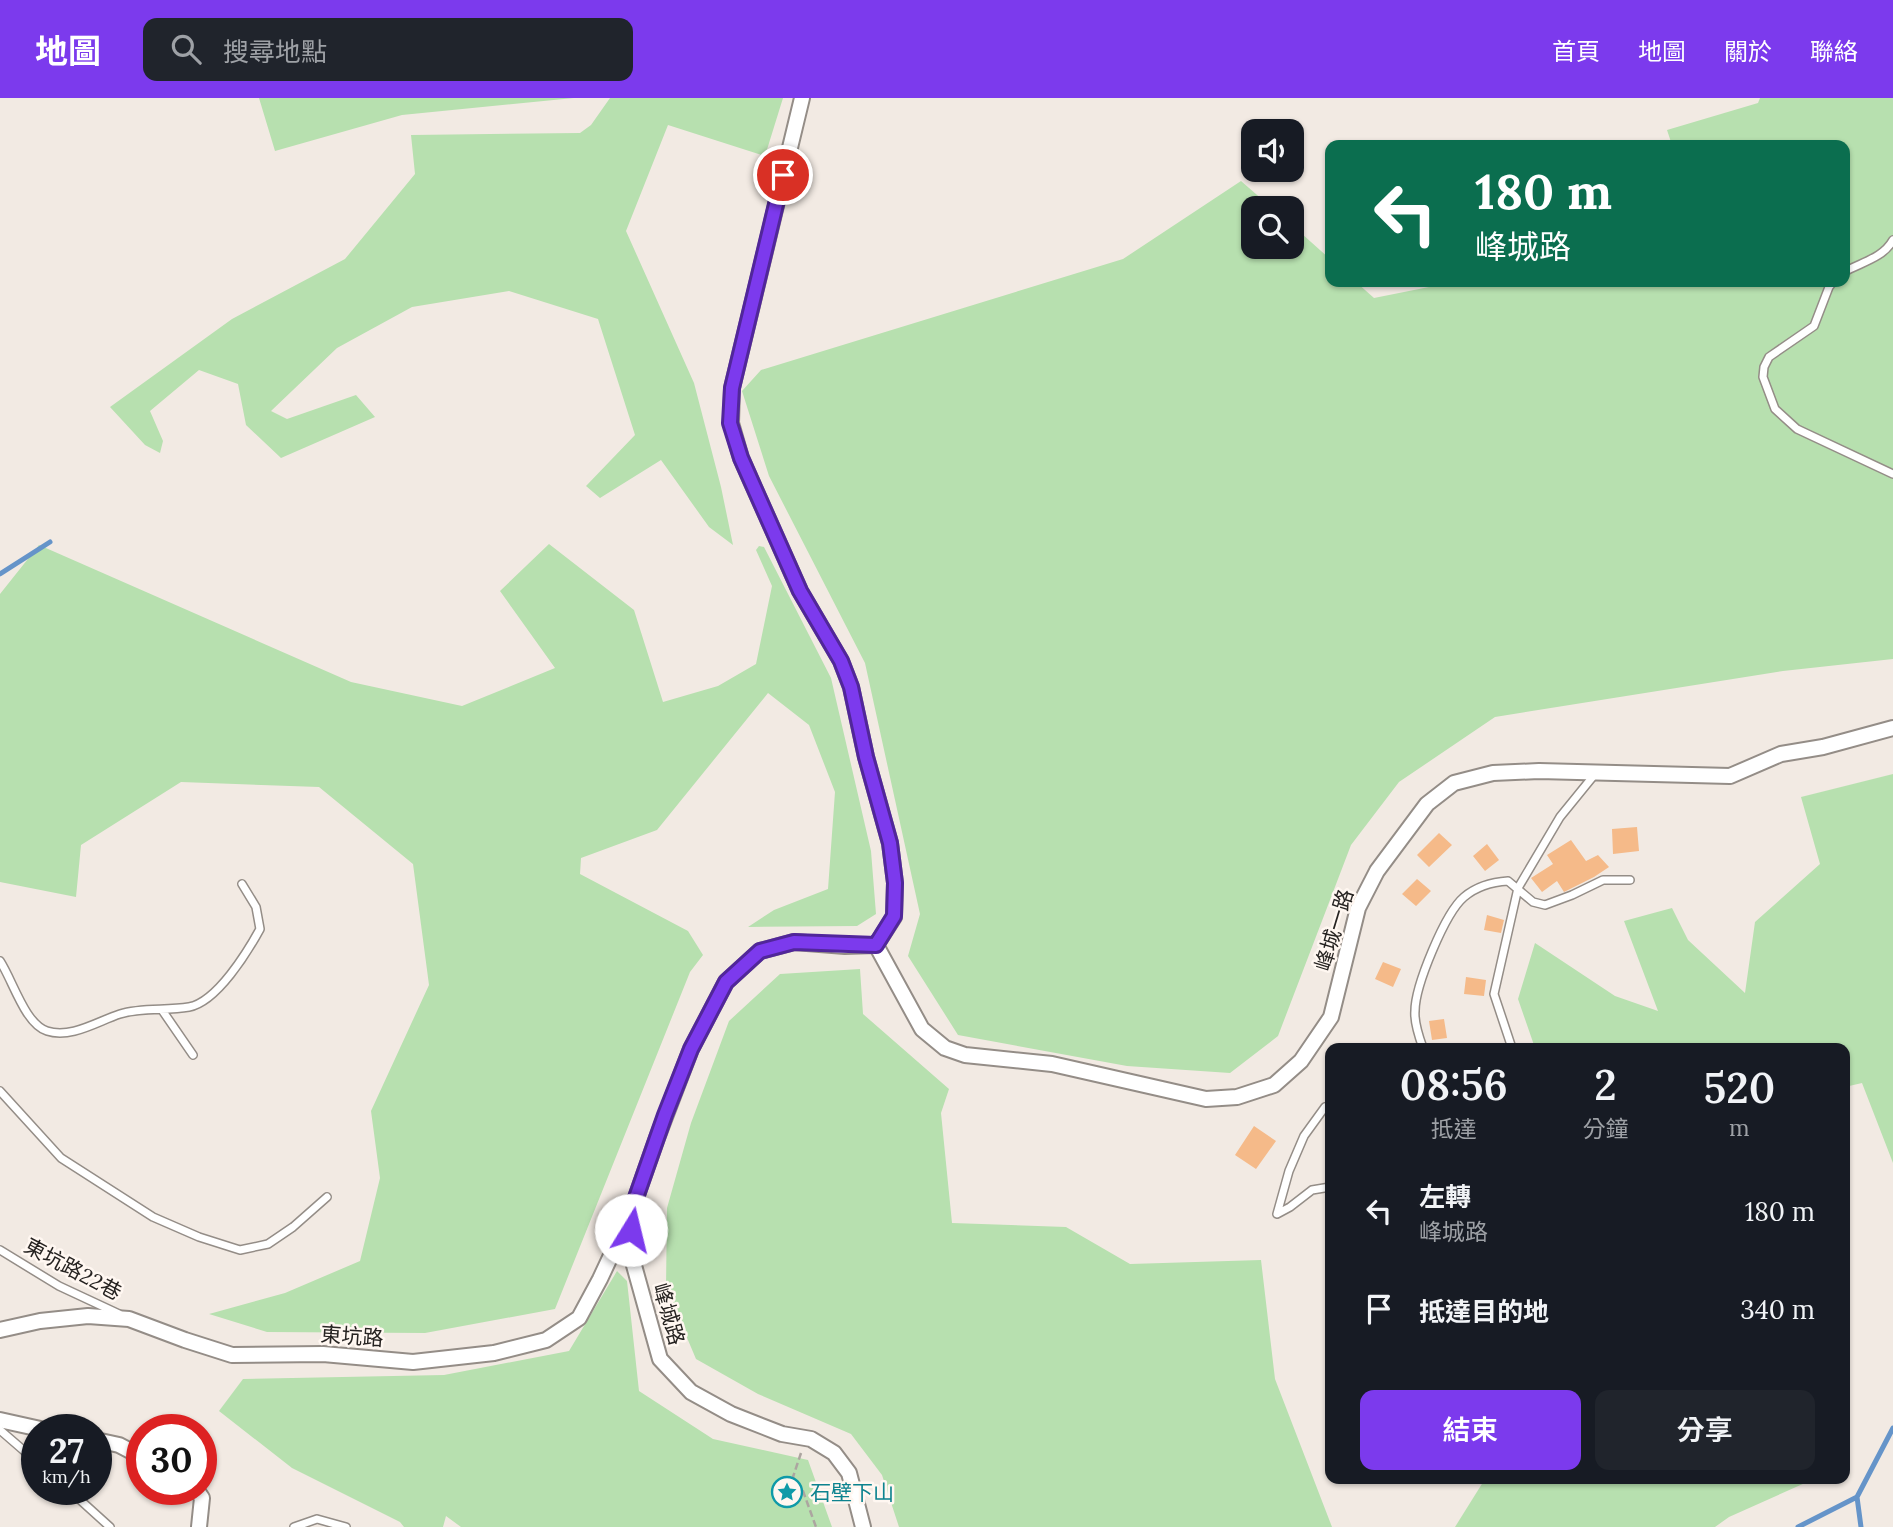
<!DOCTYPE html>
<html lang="zh-TW">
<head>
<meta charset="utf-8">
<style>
	body { margin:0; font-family:Lora,"Noto Sans TC",serif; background:#20242c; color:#f1f3f6; height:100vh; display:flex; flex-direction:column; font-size:26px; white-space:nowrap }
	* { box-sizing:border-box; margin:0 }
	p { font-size:23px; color:#9ea1a6 }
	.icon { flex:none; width:38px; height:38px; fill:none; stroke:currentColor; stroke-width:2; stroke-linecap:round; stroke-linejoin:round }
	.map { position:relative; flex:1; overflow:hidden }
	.details { position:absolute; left:1325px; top:945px; width:525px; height:441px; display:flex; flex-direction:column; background:#171b24; border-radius:14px; box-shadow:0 2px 5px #0004 }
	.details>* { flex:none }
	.banner { position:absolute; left:1325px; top:42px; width:525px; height:147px; border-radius:14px; box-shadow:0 2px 5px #0004; background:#0b6e4f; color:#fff; overflow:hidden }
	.tools { position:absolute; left:1241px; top:21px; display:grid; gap:14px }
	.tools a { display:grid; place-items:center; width:63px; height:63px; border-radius:14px; background:#171b24; box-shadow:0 2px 5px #0004; font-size:35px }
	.speed { position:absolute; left:21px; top:1316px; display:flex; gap:14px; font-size:35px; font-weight:700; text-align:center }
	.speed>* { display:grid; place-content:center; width:91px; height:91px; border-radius:50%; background:#171b24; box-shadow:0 2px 5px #0004; line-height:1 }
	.speed small { font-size:18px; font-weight:400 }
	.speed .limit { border:10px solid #d22; background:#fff; color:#111 }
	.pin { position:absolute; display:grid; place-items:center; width:60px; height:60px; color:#fff; margin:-30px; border:4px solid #fff; border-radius:50%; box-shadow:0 2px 7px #0007 }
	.me { position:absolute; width:77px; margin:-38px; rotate:9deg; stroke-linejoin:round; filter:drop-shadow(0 0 5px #0008) }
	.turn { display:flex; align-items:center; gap:24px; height:147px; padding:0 35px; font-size:32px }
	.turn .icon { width:91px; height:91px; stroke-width:2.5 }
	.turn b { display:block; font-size:49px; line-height:60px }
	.eta { display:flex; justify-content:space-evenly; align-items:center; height:119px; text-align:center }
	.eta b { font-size:42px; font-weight:600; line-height:49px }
	.action { display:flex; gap:14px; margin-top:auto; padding:14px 35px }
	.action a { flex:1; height:80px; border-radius:14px; background:#7c3aed; color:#fff; font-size:28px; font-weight:600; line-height:80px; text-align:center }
	.action a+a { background:#20242c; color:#f1f3f6 }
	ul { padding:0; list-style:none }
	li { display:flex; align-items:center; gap:21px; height:98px; padding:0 35px }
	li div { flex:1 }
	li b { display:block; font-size:26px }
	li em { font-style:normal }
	header { display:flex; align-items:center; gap:42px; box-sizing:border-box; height:98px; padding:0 35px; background:#7c3aed; color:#fff }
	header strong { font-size:33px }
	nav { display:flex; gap:38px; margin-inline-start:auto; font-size:24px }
	.search { width:490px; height:63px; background:#20242c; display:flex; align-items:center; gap:18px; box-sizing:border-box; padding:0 24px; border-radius:14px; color:#9ea1a6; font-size:26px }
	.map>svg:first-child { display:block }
</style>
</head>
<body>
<header>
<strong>地圖</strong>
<div class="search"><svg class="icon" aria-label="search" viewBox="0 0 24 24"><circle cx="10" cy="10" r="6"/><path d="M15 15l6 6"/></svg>搜尋地點</div>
<nav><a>首頁</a><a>地圖</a><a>關於</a><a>聯絡</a></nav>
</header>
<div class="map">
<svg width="1893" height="1429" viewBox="0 0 1893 1429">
	<rect width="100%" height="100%" fill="#f2eae3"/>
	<path fill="#b7e0af" d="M259,0H574L402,17L275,53Z
		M610,0H783L765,58L668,27L626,133L694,285L721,389L733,447L709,429L661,362L600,400L586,388L635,337L598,221L509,193L412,209L337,250L271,313L287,321L356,297L375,319L281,360L246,327L238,286L199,272L150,313L163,343L160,355L145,347L110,309L232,221L345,161L415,76L411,37L580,35L591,27Z
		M1760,0H1893V561L1783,573L1495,619L1399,684L1351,747L1278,938L1230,975L1127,968L958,937L908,858L920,816L865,565L769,378L742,293L761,272L1123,161L1241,83L1272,110H1253V149H1292V127L1330,161V184H1356L1374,200L1454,184H1844V47H1672L1667,32L1758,5Z
		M549,446L634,512L663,604L718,588L756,566L772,488L756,452L759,448L764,449L831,580L871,753L876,816L857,828L748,829L774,812L828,791L835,694L809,627L768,595L657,732L581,760L580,776L688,833L703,857L690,874L555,1211L425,1235L267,1234L209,1216L285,1195L360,1163L380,1080L371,1013L429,887L413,766L319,689L181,684L81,747L76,799L0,784V496L39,447L351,584L462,608L555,570L500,493Z
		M1893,676V1065L1862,985L1845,989L1844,950H1535L1518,901L1535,845L1615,898L1658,913L1624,823L1672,810L1688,842L1745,895L1755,824L1820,766L1801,699Z
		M860,871L863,916L949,991L941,1015L952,1125L1066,1129L1130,1166L1261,1162L1275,1281L1332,1429H899L882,1377L851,1336L758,1296L696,1261L666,1190L667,1110L691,1025L729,923L780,876Z
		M617,1173L627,1183L639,1293L713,1341L808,1362L832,1429H461L446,1418L443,1429H404L400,1424L292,1370L219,1313L243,1281L444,1277L569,1253Z
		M1485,1381H1806L1805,1385L1729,1419L1715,1429H1455Z"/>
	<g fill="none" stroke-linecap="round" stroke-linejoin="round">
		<path stroke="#6594c9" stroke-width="5" d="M0,476L50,444
			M1857,1399L1861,1429
			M1798,1429L1857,1399L1893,1330"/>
	</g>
	<path fill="#f5ba89" d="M1637,729L1639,753L1613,756L1612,731Z
		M1439,735L1452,747L1429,769L1417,757Z
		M1571,742L1586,763L1598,757L1609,769L1594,779L1564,794L1557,783L1542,794L1531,780L1553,766L1547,757Z
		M1487,746L1499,762L1485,773L1473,758Z
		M1417,781L1431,793L1416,808L1402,796Z
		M1487,817L1504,822L1501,835L1484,832Z
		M1383,864L1401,871L1393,889L1375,881Z
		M1466,879L1486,882L1484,898L1464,896Z
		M1444,921L1447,940L1432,942L1429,923Z
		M1254,1028L1276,1043L1256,1071L1235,1057Z"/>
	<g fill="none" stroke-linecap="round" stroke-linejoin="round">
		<g stroke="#948d87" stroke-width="10">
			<path id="lane" d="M1844,174C1862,164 1883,160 1893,142
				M1833,184L1829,189L1814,228L1769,259L1764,269L1763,279L1775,311L1797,331L1893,376
				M0,863C13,883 25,926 47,933C71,941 98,923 120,916C142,909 166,913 189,909C217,904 248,853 260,831L256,809L242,786
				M162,912L193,957
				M1423,950C1419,939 1414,924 1415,913C1415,888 1445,815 1464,799C1477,788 1491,784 1508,783L1533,804L1545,807L1572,797L1603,782H1630
				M1512,950L1494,896L1518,790L1560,719L1595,676
				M0,993L61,1060L153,1119L199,1139L240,1152L268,1146L293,1129L327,1099
				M1325,1009L1304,1038L1289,1073L1277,1116L1290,1109L1312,1092L1330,1089
				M0,1152L59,1188L119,1216
				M0,1332L37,1364
				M68,1391L110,1429
				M294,1429L317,1421L346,1429"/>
		</g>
		<g stroke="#948d87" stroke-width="18">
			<path id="street" d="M802,0L732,290L731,325L741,360L800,493L841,563L851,589L866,659L890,745L895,785L894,819L876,847L845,848L794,844L760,853L726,884L691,951L657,1040L632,1111L630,1153L660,1261L691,1294L731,1316L782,1336L811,1341L834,1355L849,1375L863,1429
				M876,847L922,931L945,950L965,957L1052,966L1206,1001L1237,999L1274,987L1301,963L1331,919L1358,810L1377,773L1427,706L1454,685L1493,675L1539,673L1730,678L1781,656L1823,649L1893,630
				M0,1232L40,1223L88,1218L129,1221L185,1242L232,1257L323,1256L413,1264L494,1255L546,1242L579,1220L600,1181L629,1119
				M0,1322L45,1332
				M96,1342L119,1347L142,1359
				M196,1391L202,1400L199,1429"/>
		</g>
		<path stroke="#aca5a0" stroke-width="2.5" stroke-dasharray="7 3.5" stroke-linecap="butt" d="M801,1355L793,1379L803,1393L816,1429
			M788,1393L797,1384"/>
		<use href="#lane" stroke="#fff" stroke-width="7"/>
		<use href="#street" stroke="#fff" stroke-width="14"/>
	</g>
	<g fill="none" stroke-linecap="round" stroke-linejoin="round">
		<g stroke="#51269a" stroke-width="18">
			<path id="route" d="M631,1132L632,1111L665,1017L691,951L726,884L760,853L794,844L876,847L894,818L895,785L890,745L866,659L851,589L841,563L800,493L741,360L730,325L732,290L783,77"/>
		</g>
		<use href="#route" stroke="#7c3aed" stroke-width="12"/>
	</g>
	<defs>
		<g id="sight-ring" transform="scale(1.575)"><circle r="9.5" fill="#fff7f1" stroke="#0f9aa8" stroke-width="1.5"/><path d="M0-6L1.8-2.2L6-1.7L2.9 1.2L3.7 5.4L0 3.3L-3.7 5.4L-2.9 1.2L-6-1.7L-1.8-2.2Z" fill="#0f9aa8"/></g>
	</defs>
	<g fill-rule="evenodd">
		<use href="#sight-ring" x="787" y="1394"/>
	</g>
	<g text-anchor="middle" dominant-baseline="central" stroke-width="5" stroke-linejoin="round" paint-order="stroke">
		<g font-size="21" fill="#262321" stroke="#fff7f1">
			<text transform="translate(1334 832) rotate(-73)">峰城一路</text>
			<text transform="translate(73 1171) rotate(28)">東坑路22巷</text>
			<text transform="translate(669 1216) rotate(74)">峰城路</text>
			<text transform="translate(352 1238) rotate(4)">東坑路</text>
		</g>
		<g font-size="21" fill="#0d838f" stroke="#fff7f1" text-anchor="start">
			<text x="810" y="1394">石壁下山</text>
		</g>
	</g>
</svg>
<div class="tools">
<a><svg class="icon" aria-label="sound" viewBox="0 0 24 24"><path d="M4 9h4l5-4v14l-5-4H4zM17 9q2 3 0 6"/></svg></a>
<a><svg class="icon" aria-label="search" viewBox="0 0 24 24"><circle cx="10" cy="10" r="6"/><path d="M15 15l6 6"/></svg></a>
</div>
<div class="speed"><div>27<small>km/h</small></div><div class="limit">30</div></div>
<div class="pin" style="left:783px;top:77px;background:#d93025"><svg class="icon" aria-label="arrive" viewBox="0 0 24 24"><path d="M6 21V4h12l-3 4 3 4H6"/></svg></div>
<svg class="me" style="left:631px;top:1132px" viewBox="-20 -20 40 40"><circle r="19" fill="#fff"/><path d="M0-13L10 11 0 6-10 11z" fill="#7c3aed"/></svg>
<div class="banner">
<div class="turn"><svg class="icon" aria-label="left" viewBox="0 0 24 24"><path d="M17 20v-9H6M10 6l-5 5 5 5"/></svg><div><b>180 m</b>峰城路</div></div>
</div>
<section class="details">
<div class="eta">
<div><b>08:56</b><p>抵達</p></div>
<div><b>2</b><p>分鐘</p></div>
<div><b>520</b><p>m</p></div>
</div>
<ul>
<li><svg class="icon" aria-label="left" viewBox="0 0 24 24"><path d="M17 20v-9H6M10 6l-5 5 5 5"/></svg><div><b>左轉</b><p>峰城路</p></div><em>180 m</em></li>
<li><svg class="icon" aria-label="arrive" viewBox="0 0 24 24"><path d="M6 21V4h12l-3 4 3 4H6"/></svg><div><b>抵達目的地</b></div><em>340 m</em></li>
</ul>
<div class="action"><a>結束</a><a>分享</a></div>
</section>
</div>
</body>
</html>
